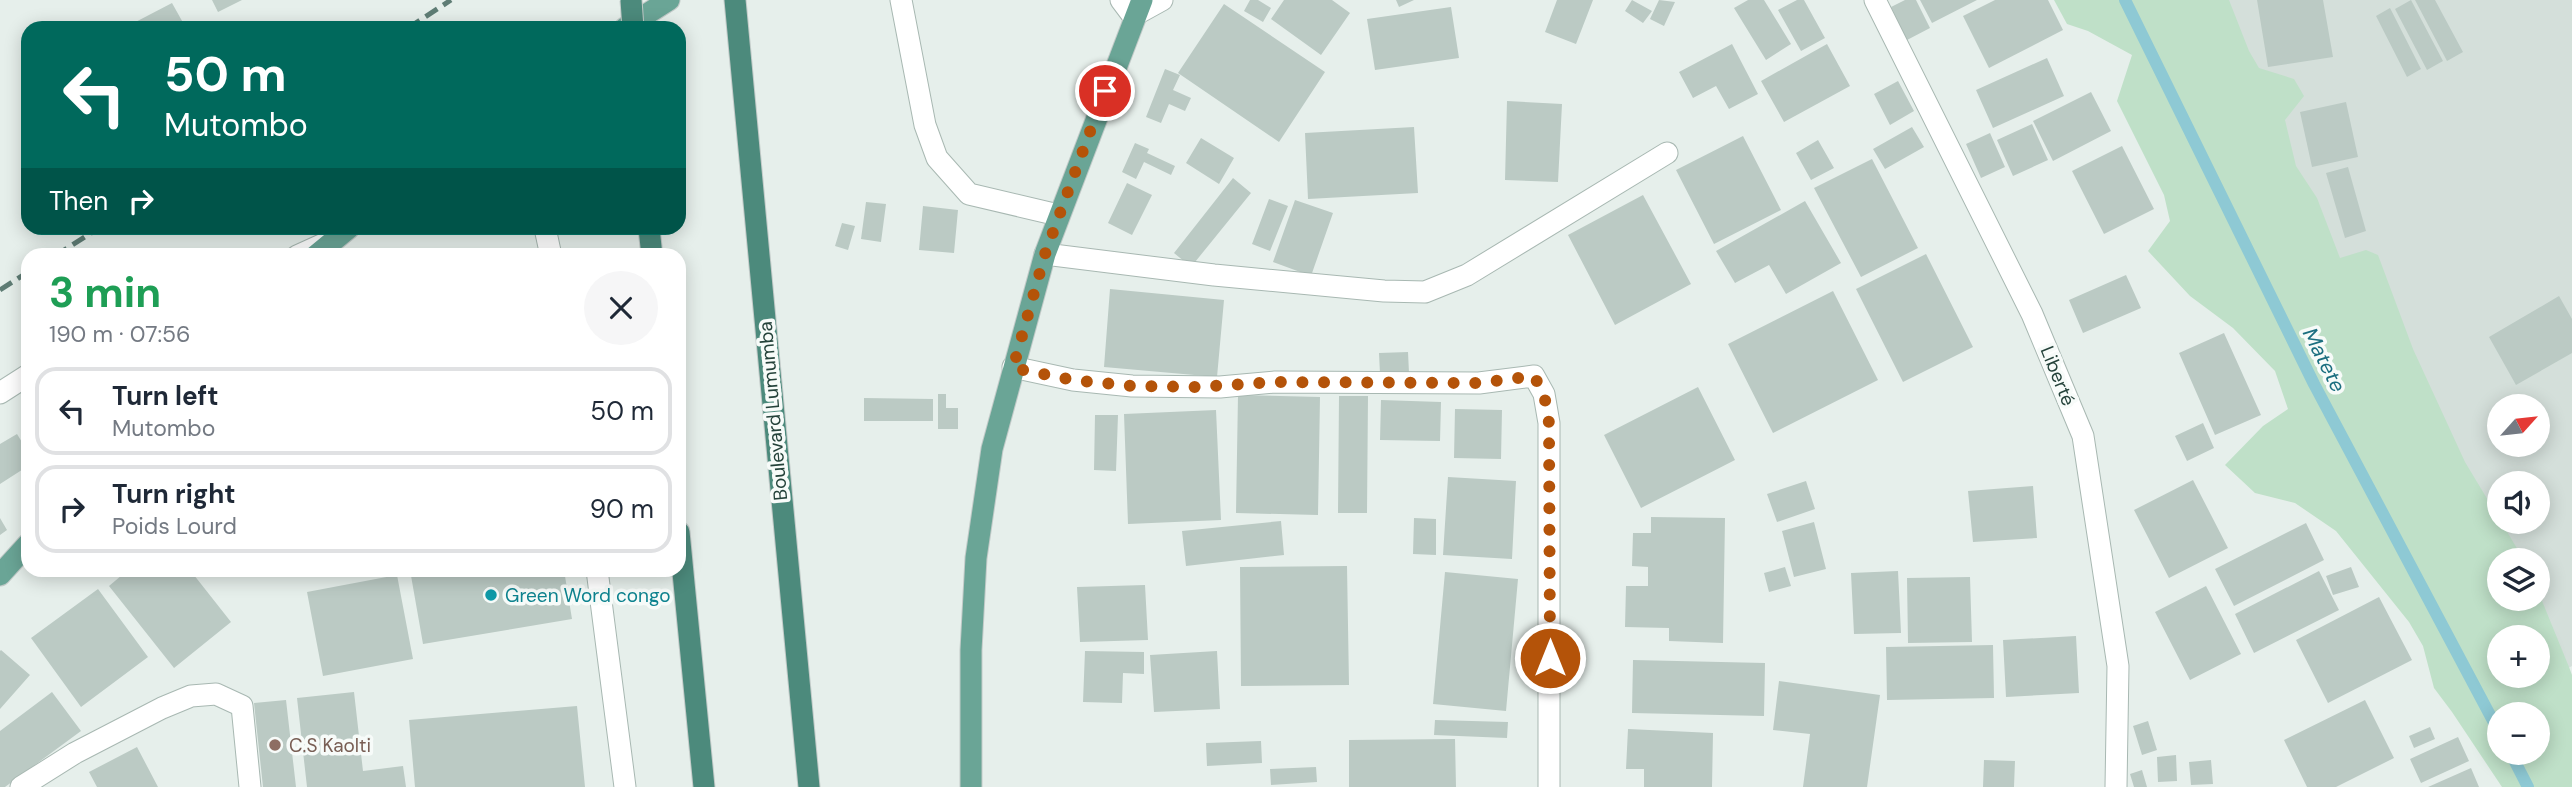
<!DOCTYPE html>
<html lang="en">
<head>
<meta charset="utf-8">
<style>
	body { margin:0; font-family:"DM Sans",sans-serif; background:#f6f6f7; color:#1f2937; height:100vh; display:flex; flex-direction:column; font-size:26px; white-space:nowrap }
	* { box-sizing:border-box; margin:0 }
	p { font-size:23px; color:#747a83 }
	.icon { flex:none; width:38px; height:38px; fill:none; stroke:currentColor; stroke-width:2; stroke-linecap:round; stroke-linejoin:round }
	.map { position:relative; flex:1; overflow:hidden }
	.panel { position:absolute; left:21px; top:248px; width:665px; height:329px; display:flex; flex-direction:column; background:#fff; border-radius:21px; box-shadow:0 4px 18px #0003 }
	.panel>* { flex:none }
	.banner { position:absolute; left:21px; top:21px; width:665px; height:214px; border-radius:21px; box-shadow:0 4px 18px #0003; background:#00695c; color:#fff; overflow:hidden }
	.needle { width:46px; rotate:63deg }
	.tools { position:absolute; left:2487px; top:394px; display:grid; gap:14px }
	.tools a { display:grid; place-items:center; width:63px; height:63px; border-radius:50%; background:#fff; box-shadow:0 4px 18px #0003; font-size:35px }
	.pin { position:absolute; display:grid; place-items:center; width:60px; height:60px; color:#fff; margin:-30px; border:4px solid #fff; border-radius:50%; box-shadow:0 2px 7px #0007 }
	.me { position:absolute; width:77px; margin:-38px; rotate:0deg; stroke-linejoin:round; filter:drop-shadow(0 0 5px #0008) }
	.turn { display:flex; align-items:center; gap:24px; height:147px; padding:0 28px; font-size:32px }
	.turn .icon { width:91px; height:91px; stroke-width:2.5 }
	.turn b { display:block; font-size:49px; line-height:60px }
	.then { display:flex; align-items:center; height:66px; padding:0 28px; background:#0003; gap:14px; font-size:26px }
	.round { display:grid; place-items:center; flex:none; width:74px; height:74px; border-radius:37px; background:#f6f6f7 }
	.headline { display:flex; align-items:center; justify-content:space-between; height:119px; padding:0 28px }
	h1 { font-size:42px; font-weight:700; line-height:52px; color:#1e9e55 }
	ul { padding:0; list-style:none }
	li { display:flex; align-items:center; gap:21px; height:88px; margin:0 14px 10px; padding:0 14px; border:4px solid #e0e1e3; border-radius:21px }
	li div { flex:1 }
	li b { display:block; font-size:26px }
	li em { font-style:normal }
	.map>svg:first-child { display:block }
</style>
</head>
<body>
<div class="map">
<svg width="2572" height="787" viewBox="0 0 2572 787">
	<rect width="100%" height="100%" fill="#e6efeb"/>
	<path fill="#d4dfda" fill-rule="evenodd" d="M2131,0H2572V666L2488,711ZM2499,406H2538V444H2499ZM2499,483H2538V522H2499ZM2499,560H2538V598H2499ZM2499,637H2538V676H2499Z"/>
	<path fill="#bfe0c8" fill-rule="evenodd" d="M2054,0H2229L2249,51L2259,68L2294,79L2304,96L2285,120L2296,166L2317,198L2340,258L2366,250L2378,255L2413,349L2465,462L2524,560H2499V598H2538V591L2569,667L2572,675V787H2502L2452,712L2434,688L2423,646L2409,622L2336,531L2295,503L2255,493L2225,465L2263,426L2288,409L2275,371L2233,328L2190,296L2148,251L2170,221L2164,195L2117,101L2132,55L2088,31L2067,24ZM2499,637H2538V676H2499ZM2499,714H2538V752H2499Z"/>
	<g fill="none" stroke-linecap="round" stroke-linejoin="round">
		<path stroke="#8ec9d4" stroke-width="12" d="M2125,0L2314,384L2499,732
			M2510,752L2528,787"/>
	</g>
	<path fill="#bbcac4" d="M212,0H242L218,12Z
		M1250,0H1258L1271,8L1263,22L1244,11Z
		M1284,0H1332L1350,13L1321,55L1271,19Z
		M1396,0H1414L1399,7Z
		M1557,0H1593L1576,44L1545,32Z
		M1632,0L1652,11L1643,23L1625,11Z
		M1659,0L1675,2L1664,26L1650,19Z
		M1748,0H1764L1791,44L1766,60L1734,8Z
		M1797,0H1804L1825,38L1801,51L1778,10Z
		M1905,0H1916L1930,28L1907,40L1891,7Z
		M1920,0H1977L1932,23Z
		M1995,0H2048L2063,30L1989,68L1963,16Z
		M2257,0H2323L2333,57L2268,67Z
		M2411,0L2443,61L2427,70L2395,9Z
		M2415,0H2435L2463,52L2447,61Z
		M172,3L186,28H124Z
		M1224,4L1325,72L1279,142L1178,73Z
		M1451,7L1459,58L1375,70L1367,19Z
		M2390,8L2421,69L2407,77L2376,16Z
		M1732,44L1758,94L1729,109L1716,86L1693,98L1679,72Z
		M1827,44L1850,86L1784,122L1761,81Z
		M2047,58L2064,96L1993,128L1976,90Z
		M1165,69L1180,75L1173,90L1191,98L1185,111L1169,104L1161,123L1146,117Z
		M1898,81L1914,111L1890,125L1874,94Z
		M2091,92L2111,131L2053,161L2033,121Z
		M1507,101L1562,104L1558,182L1505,180Z
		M2346,102L2358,157L2312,167L2300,112Z
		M2032,124L2048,160L2013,176L1997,140Z
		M1414,127L1418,193L1308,199L1305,133Z
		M1912,127L1924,147L1885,169L1873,149Z
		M1990,133L2005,167L1981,178L1966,144Z
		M1743,136L1781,210L1714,244L1676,170Z
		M1201,138L1234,158L1219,184L1186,163Z
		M1818,140L1834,168L1811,180L1796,153Z
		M1135,143L1149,149L1147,153L1175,166L1171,175L1144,162L1136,179L1122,172Z
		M2122,146L2154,209L2104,234L2072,171Z
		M1872,159L1918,248L1861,277L1814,188Z
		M2348,167L2366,231L2345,238L2326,173Z
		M1233,178L1251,193L1191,267L1174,253Z
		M1127,183L1152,195L1132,235L1108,223Z
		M1643,195L1691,284L1615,325L1568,235Z
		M1269,199L1288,206L1270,251L1252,244Z
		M1295,200L1333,213L1311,276L1273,262Z
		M1805,201L1841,263L1786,294L1769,265L1735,283L1716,251Z
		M866,202L886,204L881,242L861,239Z
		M923,206L958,210L954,253L919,250Z
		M842,223L855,226L848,250L835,246Z
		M1926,254L1973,347L1903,382L1856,289Z
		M2126,275L2141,308L2083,333L2069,300Z
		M1110,289L1224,300L1217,377L1104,367Z
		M1833,291L1878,380L1773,433L1728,344Z
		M2559,296L2572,319V353L2516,385L2489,337Z
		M2224,333L2261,415L2215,435L2179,353Z
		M1408,352L1409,373L1380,374L1379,353Z
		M1698,387L1735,460L1641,508L1604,435Z
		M938,394H946V408H958V429H938Z
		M1238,395L1320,397L1318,515L1236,513Z
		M1339,396H1368L1367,513H1338Z
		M864,398L933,399V421H864Z
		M1381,400L1441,402L1440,441L1380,440Z
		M1455,409L1502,410L1501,459L1454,458Z
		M1216,410L1221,520L1128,524L1124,414Z
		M1095,415H1118L1116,471L1094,470Z
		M2203,423L2214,448L2187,461L2175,436Z
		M17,434L28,452V466L0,484V444Z
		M1448,477L1516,481L1512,559L1443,555Z
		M2193,480L2228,548L2169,578L2134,510Z
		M1806,481L1815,509L1777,522L1767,494Z
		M2033,486L2037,538L1973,542L1968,491Z
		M1651,517L1725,518L1723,643L1669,641V628L1625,627L1626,586H1648V567L1632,566L1633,533H1651Z
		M0,518L7,530L0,535Z
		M1414,518L1436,519V555L1413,554Z
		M1281,521L1284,555L1186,566L1182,531Z
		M1814,522L1826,569L1794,577L1782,531Z
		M2306,523L2324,560L2234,606L2215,569Z
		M1347,566L1349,685L1241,686L1240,567Z
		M1785,567L1791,586L1769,592L1764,573Z
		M2351,567L2359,587L2333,595L2326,576Z
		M128,570H190L231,622L174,668L109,586Z
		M410,570H564L572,619L423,644Z
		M1898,571L1901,633L1854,634L1851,573Z
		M2319,571L2339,610L2254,653L2235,614Z
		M1445,572L1518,579L1506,711L1433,704Z
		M397,575L413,659L323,676L307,592Z
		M1970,577L1972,642L1908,643L1907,578Z
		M1145,585L1148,640L1080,642L1077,587Z
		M2206,586L2241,654L2190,680L2155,612Z
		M98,589L148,657L81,707L31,638Z
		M2379,597L2412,660L2328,703L2296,640Z
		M2076,636L2079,693L2006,697L2003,640Z
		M1993,645L1994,698L1887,700L1886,647Z
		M1,650L30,675L0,709V651Z
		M1085,651L1144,652V674L1123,673L1122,703L1083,702Z
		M1217,651L1220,709L1154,712L1150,655Z
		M1633,660L1765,663L1764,716L1632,713Z
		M1779,681L1880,695L1867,787H1803L1810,734L1773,730Z
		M52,692L81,731L5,787H0V731Z
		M354,692L363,771L403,766L406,787H307L297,698Z
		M286,700L296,787H263L254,703Z
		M2365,700L2394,758L2336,787H2307L2284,740Z
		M577,706L585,787H415L409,720Z
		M1435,720L1508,722L1507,738L1434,735Z
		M2148,721L2157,750L2142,755L2133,726Z
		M2430,727L2435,739L2414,748L2409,736Z
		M1628,729L1713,733L1712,787H1644V769H1626Z
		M2458,737L2469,761L2421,783L2410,759Z
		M1455,739L1456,787H1349V740Z
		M1261,741L1262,763L1207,766L1206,743Z
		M137,747L158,787H97L89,772Z
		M2176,755L2177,781L2158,782L2157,757Z
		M1984,760L2015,761L2014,787H1983Z
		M2211,760L2213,784L2191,785L2189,762Z
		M1316,767L1317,782L1271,785L1270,769Z
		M2471,768L2479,787H2428Z
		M2142,770L2147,787H2134L2130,774Z"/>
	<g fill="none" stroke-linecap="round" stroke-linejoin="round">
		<g stroke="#a8b8b2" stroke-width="23">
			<path id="service" d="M901,0L925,125L937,158L969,194L1058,215
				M1121,0L1133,16"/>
		</g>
		<g stroke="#a8b8b2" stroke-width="23">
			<path id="minor" d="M1133,16L1162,0
				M545,228L551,256
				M1045,254L1214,275L1384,291L1425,292L1467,275L1667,153
				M1013,367L1073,380L1132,386L1220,387L1275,382L1479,383L1534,376L1544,394L1549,423V787
				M597,570L625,787
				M21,787L75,753L162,708L191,696L216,694L242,706L250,787"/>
		</g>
		<g stroke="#a8b8b2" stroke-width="23">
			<path id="tertiary" d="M1875,0L2032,314L2083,436L2118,666L2116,787
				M297,256L330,241
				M0,393L28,375"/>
		</g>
		<g stroke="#c2cac8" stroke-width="23">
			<path id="primary" d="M625,28L669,0
				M315,256L349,228
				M0,575L28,544
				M971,787V650L976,558L992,449L1045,254L1142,0"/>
		</g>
		<g stroke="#c2cac8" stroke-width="23">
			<path id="trunk" d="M735,0L809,787
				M649,228L652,256
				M679,532L704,787"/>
		</g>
		<use href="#service" stroke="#fff" stroke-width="21"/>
		<use href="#minor" stroke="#fff" stroke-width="21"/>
		<use href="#tertiary" stroke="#fff" stroke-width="21"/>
		<use href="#primary" stroke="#6aa596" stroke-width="21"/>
		<use href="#trunk" stroke="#4c8a7c" stroke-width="21"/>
		<path stroke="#5f7d75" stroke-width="5" stroke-dasharray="14 7" stroke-linecap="butt" d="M408,28L451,0
			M55,256L99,228
			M0,290L28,272"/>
		<g stroke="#c2cac8" stroke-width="23" stroke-linecap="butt">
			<path id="trunk-bridge" d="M631,0L633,28"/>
		</g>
		<use href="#trunk-bridge" stroke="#4c8a7c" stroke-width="21"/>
	</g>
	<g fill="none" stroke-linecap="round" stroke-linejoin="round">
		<path stroke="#b45309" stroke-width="12" stroke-dasharray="0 21.6" d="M1105,91L1045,254L1013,368L1073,380L1132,386L1198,387L1275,382L1479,383L1534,376L1544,394L1549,423L1550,658"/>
	</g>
	<circle fill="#0f9aa8" stroke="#f7fbf9" stroke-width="2.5" cx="491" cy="595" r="7"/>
	<circle fill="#8d6e63" stroke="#f7fbf9" stroke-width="2.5" cx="275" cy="745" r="7"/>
	<g text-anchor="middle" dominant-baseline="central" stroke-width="7" stroke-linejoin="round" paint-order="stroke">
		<g font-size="19" fill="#24423a" stroke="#f7fbf9">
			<text transform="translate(2058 376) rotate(68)">Liberté</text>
			<text transform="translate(773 411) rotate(-95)">Boulevard Lumumba</text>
		</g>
		<g font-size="19" fill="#0d838f" stroke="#f7fbf9" text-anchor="start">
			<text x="505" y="595">Green Word congo</text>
		</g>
		<g font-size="19" fill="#785e54" stroke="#f7fbf9" text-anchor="start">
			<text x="289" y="745">C.S Kaolti</text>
		</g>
		<g font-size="21" font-style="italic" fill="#1c6f80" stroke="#f7fbf9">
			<text transform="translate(2324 360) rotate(63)">Matete</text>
		</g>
	</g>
</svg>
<div class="tools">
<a><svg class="needle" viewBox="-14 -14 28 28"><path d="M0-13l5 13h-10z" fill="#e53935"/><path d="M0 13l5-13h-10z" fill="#747a83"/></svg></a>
<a><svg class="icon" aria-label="sound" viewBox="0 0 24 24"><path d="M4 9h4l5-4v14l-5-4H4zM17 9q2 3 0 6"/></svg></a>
<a><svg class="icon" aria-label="layers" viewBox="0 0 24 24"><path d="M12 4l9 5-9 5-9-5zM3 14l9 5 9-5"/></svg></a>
<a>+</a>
<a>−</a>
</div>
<div class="pin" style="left:1105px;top:91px;background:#d93025"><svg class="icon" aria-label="arrive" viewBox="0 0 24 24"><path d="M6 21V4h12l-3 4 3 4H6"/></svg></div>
<svg class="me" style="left:1550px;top:658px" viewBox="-20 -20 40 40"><circle r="17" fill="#b45309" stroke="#fff" stroke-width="3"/><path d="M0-11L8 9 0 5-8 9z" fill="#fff"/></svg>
<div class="banner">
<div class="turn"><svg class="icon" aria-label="left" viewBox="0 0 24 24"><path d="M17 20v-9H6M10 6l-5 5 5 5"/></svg><div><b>50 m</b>Mutombo</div></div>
<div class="then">Then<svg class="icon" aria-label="right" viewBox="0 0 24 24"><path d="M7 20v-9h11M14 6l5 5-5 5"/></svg></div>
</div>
<section class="panel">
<div class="headline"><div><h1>3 min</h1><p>190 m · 07:56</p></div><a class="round"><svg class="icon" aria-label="close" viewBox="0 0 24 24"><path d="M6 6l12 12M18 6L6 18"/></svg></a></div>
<ul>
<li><svg class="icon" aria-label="left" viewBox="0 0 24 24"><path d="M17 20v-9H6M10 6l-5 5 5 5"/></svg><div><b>Turn left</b><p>Mutombo</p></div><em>50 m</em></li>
<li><svg class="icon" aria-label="right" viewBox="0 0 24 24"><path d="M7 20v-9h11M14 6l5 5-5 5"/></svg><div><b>Turn right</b><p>Poids Lourd</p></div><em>90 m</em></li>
</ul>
</section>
</div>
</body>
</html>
